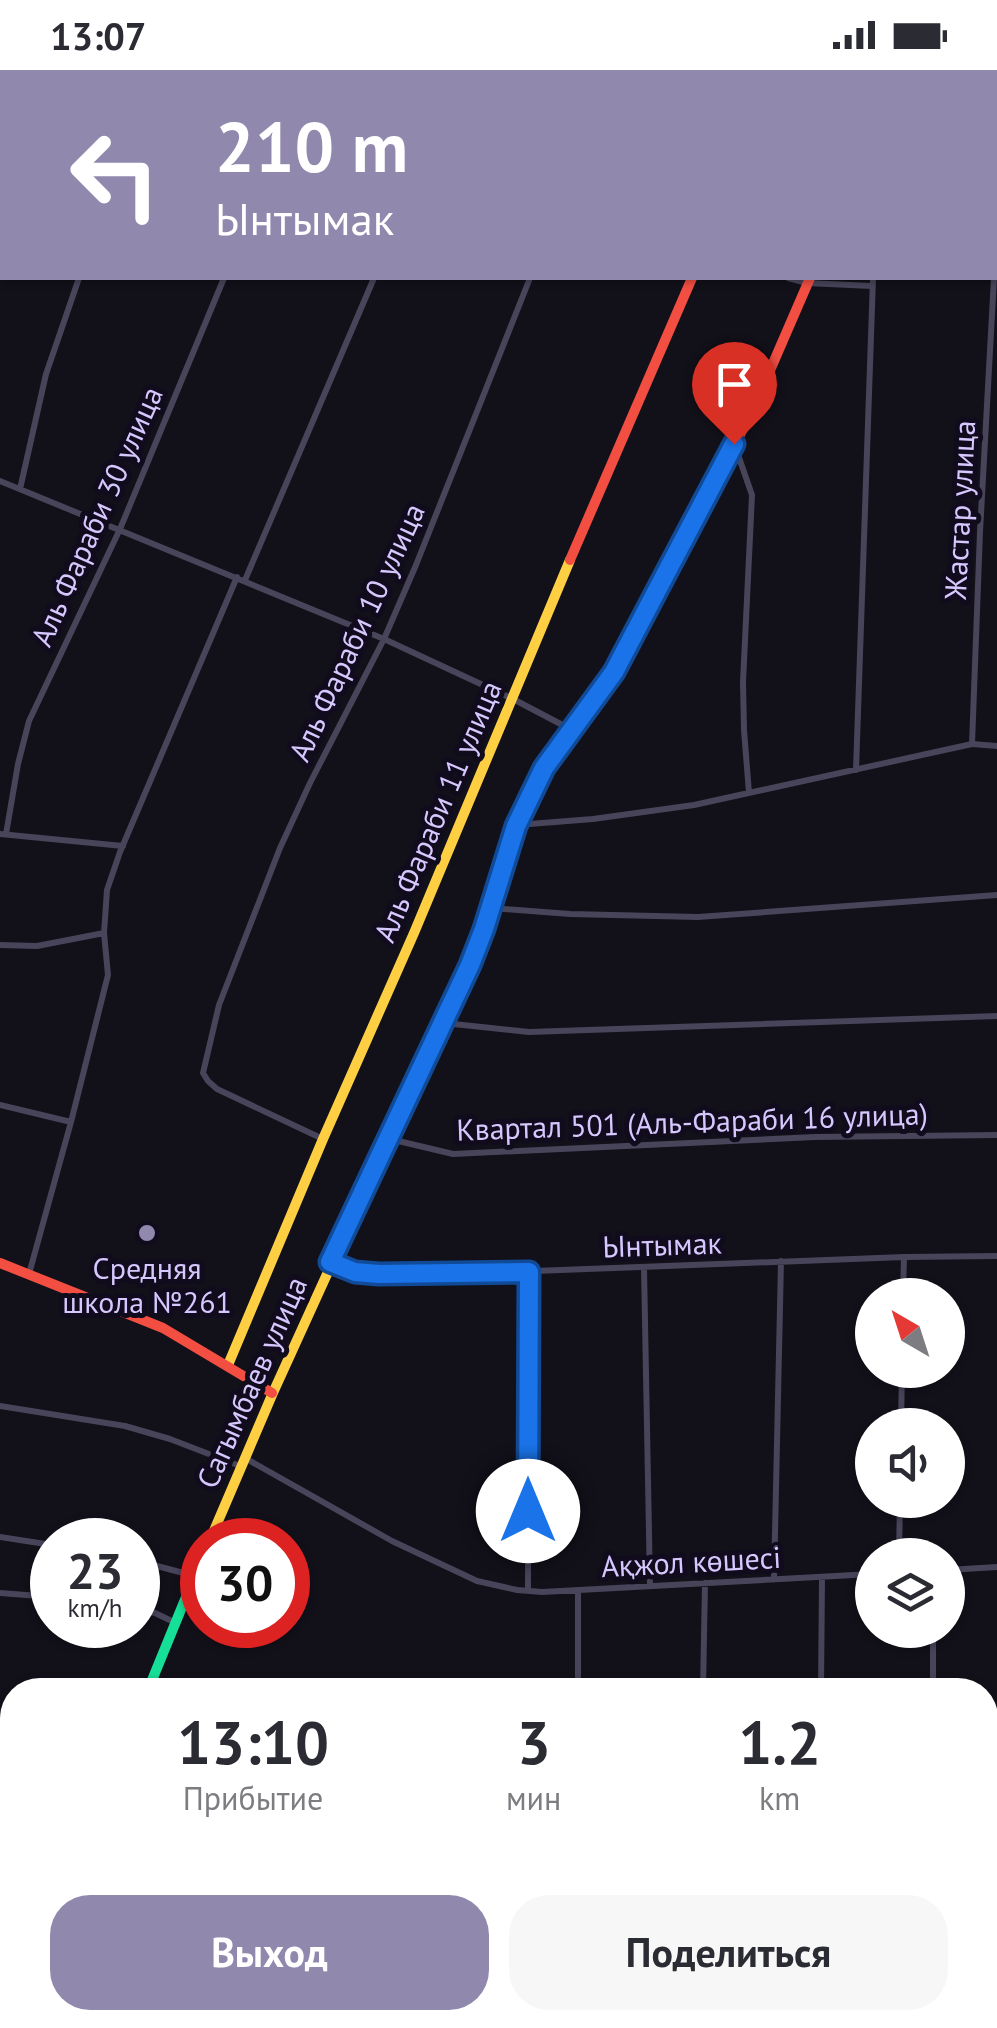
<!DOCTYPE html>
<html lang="ru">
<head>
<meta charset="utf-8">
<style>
	body { margin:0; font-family:"PT Sans",sans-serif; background:#f7f7f7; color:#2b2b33; height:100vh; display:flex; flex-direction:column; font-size:38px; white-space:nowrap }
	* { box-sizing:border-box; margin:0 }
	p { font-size:32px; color:#7c7c81 }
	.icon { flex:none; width:55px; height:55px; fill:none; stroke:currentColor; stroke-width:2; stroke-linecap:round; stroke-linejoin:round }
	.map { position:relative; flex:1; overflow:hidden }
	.side { position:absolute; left:0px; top:1608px; width:998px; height:352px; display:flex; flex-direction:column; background:#fff; border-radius:40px 40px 0 0; box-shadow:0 2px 8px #0004 }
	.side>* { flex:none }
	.top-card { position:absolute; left:0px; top:0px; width:998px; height:210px; box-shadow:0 2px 8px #0004; background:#9188ae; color:#fff; overflow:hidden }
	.needle { width:65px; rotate:321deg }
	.fabs { position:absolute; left:855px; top:1208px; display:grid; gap:20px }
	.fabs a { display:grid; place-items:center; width:110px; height:110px; border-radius:50%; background:#fff; box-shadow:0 2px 8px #0004; font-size:50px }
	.speed { position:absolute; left:30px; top:1448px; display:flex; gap:20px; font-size:50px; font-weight:700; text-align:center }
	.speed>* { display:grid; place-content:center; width:130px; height:130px; border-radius:50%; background:#fff; box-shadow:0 2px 8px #0004; line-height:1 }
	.speed small { font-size:25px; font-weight:400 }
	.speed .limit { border:15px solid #d22; background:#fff; color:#111 }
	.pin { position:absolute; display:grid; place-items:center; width:85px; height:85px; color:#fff; margin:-102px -42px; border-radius:50% 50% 50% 0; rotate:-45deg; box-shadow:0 0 10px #0007 }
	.pin .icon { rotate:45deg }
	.me { position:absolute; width:110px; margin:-55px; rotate:0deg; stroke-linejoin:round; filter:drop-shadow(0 0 8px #0008) }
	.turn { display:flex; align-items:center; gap:35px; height:210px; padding:0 50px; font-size:45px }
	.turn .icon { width:130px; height:130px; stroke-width:2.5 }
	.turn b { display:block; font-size:70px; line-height:85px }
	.eta { display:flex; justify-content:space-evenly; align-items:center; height:170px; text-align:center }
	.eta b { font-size:60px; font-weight:700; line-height:70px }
	.action { display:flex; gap:20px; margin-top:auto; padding:20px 50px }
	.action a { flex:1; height:115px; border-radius:40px; background:#9188ae; color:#fff; font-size:40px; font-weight:700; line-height:115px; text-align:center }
	.action a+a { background:#f7f7f7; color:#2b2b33 }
	.status { display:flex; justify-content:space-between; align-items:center; height:70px; padding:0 50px; background:#fff; direction:ltr }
	.status svg { height:28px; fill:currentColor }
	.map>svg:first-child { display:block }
</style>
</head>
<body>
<div class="status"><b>13:07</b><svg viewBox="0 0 49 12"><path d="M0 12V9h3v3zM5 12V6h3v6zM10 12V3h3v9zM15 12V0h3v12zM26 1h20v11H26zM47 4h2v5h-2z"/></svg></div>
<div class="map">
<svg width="997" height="1958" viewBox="0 0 997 1958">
	<rect width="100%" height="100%" fill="#121019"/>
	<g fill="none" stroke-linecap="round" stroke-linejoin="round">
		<path stroke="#0a1436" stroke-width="8" d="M0,1886H12
			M985,1904L997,1905"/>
		<path stroke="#48445a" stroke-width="6" d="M199,0L206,2
			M158,2L159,0
			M308,2L309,0
			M459,2L460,0
			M611,2L612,0
			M777,2L778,0
			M995,14H997
			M995,190L997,151
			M788,208L807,213L872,216
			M735,376L752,425L743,612L744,660L749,723
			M0,411L384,569L513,629L572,660
			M20,419L46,304L79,208
			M245,510L374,208
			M972,674L980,462L994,208
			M856,700L873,208
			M517,755L593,749L694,735L972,674L997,676
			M0,764L123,776
			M6,764L18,694L29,651L120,459L224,208
			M491,838L570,844L698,847L997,825
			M0,875L37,876L104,863L107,820L120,782L237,507
			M444,953L529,962L997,946
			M0,1035L71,1052
			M323,1069L217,1019L208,1011L203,1003L219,935L280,778L310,713L384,569L416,495L530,208
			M390,1069L453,1084L815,1067L997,1065
			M331,1193L355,1201L431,1205L904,1187L997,1186
			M644,1198L650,1516
			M29,1204L71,1052L108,905L104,863
			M903,1225L904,1187
			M0,1336L125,1356L170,1369L240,1396
			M901,1355L902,1300
			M245,1388L392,1471L477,1511L517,1520L542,1522L872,1504
			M0,1467L52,1475
			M899,1485L900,1430
			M138,1491L195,1506
			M948,1500L997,1497
			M774,1509L781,1191
			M528,1520L529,1202
			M578,1520V1620
			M0,1523L52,1527
			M138,1539L155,1543L176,1553
			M933,1560V1620
			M703,1620L705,1513
			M821,1620L822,1507
			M0,1646L12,1647
			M0,1822H12
			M985,1862H997
			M985,1921L997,1922
			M0,1932H12
			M187,1948V1958
			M693,1958V1948"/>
		<path stroke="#16e098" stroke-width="10" d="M363,1125L470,895L484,859L516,756L544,699L614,602L692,455
			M148,1620L202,1488
			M37,1958L40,1948"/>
		<path stroke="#ffcf43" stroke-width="10" d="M228,1295L323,1069L414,863L570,490
			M210,1470L272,1325L363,1125"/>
		<path stroke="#f24e42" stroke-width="10" d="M872,2L873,0
			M692,455L752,342L810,208
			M570,490L692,208
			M0,1193L163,1258L272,1323"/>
	</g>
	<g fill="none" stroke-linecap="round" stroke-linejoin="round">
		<g stroke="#114b97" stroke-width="25">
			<path id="route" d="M528,1441L529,1202L379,1204L355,1202L330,1192L470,895L484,859L516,756L544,698L614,602L734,374"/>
		</g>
		<use href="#route" stroke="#1a73e8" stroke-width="18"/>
	</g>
	<circle fill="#9188ae" stroke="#110c1d" stroke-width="4" cx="147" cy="1163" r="10"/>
	<g text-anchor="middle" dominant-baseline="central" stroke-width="10" stroke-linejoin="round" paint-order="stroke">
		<g font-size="30" fill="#d6c8fe" stroke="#110c1d">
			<text transform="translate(959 440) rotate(-87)">Жастар улица</text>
			<text transform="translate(96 446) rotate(-66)">Аль Фараби 30 улица</text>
			<text transform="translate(356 562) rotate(-65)">Аль Фараби 10 улица</text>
			<text transform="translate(437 741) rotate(-67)">Аль Фараби 11 улица</text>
			<text transform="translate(692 1051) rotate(-2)">Квартал 501 (Аль-Фараби 16 улица)</text>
			<text transform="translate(662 1174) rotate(-2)">Ынтымак</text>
			<text transform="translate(251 1312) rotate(-66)">Сагымбаев улица</text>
			<text transform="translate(691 1491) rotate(-3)">Ақжол көшесі</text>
		</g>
		<g font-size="30" fill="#d6c8fe" stroke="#110c1d">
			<text x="147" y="1197">Средняя<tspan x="147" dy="34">школа №261</tspan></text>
		</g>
	</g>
</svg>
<div class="fabs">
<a><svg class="needle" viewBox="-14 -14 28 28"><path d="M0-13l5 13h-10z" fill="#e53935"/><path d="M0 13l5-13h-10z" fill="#7c7c81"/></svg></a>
<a><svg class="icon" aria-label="sound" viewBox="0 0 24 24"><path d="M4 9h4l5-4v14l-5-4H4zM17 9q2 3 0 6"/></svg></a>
<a><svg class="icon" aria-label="layers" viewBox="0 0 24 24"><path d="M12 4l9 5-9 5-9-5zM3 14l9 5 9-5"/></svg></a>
</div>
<div class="speed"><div>23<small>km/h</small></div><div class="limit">30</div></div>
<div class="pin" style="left:734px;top:374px;background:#d93025"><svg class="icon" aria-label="arrive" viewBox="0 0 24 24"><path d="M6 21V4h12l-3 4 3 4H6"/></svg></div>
<svg class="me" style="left:528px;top:1441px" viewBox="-20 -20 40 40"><circle r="19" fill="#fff"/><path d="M0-13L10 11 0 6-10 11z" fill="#1a73e8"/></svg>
<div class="top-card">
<div class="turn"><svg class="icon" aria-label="left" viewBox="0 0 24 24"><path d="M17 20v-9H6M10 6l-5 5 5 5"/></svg><div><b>210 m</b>Ынтымак</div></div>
</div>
<section class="side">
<div class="eta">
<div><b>13:10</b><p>Прибытие</p></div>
<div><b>3</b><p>мин</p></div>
<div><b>1.2</b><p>km</p></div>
</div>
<div class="action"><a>Выход</a><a>Поделиться</a></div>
</section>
</div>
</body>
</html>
